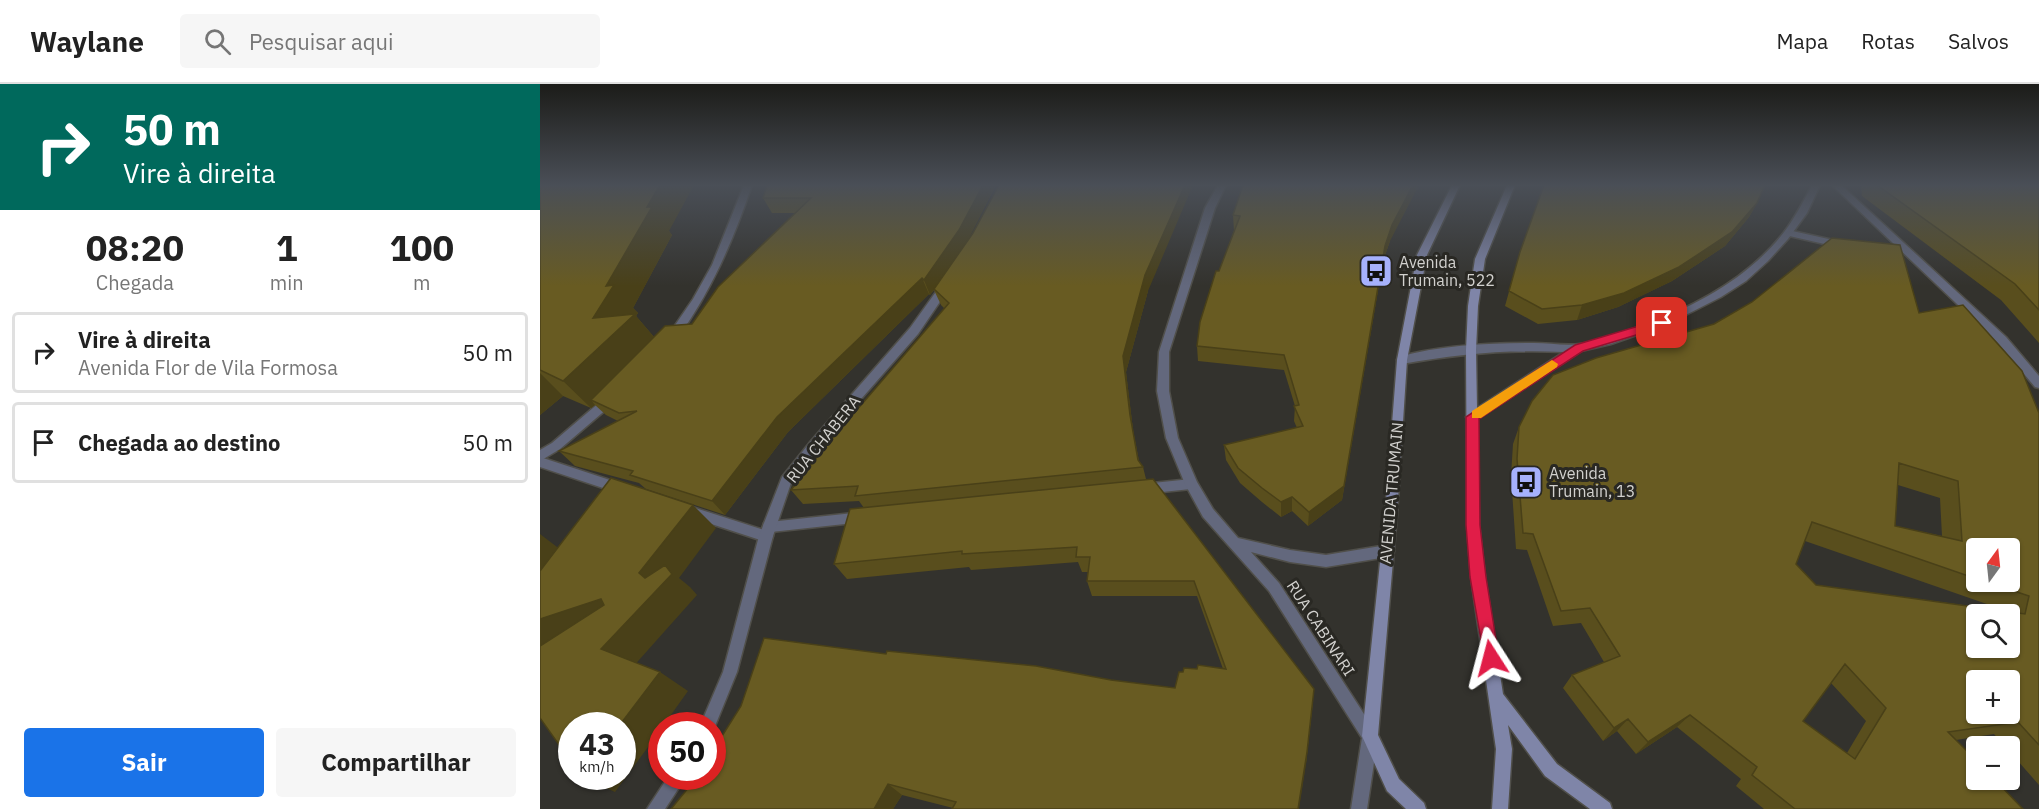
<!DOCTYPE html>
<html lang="pt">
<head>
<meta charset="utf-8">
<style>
	body { margin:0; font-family:"IBM Plex Sans",sans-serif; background:#f6f6f6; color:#222; height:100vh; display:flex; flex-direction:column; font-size:22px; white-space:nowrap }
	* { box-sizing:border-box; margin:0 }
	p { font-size:20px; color:#767676 }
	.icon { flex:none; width:33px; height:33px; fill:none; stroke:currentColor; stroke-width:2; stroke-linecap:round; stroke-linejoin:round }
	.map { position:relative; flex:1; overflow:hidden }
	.details { display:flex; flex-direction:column; background:#fff; width:540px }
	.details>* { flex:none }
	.hud { background:#00695c; color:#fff; overflow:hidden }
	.needle { width:39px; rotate:15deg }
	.controls { position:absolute; left:1426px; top:454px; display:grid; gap:12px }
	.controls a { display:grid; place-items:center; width:54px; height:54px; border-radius:6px; background:#fff; box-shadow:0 2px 4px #0004; font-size:30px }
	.speed { position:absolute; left:18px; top:628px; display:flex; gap:12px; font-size:30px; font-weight:700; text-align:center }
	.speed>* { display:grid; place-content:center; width:78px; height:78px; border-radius:50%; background:#fff; box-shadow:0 2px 4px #0004; line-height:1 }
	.speed small { font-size:15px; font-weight:400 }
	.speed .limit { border:9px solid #d22; background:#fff; color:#111 }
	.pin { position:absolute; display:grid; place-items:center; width:51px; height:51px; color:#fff; margin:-26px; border-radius:12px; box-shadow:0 3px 9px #0006 }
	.me { position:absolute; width:66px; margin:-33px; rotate:351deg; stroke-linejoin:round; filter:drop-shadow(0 0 4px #0008) }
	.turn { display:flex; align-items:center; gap:21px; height:126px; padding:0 24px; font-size:27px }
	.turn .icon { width:78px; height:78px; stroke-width:2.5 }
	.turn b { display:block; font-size:42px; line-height:51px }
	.eta { display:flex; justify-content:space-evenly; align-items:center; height:102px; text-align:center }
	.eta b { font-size:36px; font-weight:800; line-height:42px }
	.action { display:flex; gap:12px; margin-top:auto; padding:12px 24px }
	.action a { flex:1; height:69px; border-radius:6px; background:#1a73e8; color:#fff; font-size:24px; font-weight:800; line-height:69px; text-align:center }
	.action a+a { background:#f6f6f6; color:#222 }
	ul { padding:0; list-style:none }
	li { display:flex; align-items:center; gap:18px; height:81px; margin:0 12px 9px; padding:0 12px; border:3px solid #e0e0e0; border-radius:6px }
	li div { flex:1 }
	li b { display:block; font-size:22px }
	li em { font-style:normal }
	header { display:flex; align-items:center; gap:36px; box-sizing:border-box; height:84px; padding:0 30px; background:#fff; border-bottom:2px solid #e0e0e0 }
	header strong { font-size:28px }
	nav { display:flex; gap:33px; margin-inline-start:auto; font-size:21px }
	.search { width:420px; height:54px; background:#f6f6f6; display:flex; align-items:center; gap:15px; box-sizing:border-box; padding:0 21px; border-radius:6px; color:#767676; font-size:22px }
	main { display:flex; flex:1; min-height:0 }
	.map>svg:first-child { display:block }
</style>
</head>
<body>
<header>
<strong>Waylane</strong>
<div class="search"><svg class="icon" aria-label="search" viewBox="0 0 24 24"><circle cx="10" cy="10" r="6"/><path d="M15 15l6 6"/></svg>Pesquisar aqui</div>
<nav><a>Mapa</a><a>Rotas</a><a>Salvos</a></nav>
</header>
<main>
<section class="details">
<div class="hud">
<div class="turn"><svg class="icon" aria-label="right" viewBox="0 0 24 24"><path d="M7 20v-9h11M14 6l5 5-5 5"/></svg><div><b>50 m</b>Vire à direita</div></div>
</div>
<div class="eta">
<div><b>08:20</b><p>Chegada</p></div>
<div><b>1</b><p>min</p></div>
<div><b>100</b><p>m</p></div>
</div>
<ul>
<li><svg class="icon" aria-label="right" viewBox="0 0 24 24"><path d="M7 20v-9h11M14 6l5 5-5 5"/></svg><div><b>Vire à direita</b><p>Avenida Flor de Vila Formosa</p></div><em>50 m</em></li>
<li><svg class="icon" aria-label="arrive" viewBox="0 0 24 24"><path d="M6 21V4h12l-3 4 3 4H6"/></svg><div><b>Chegada ao destino</b></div><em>50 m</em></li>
</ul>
<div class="action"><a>Sair</a><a>Compartilhar</a></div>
</section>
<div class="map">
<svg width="1499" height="725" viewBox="0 0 1499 725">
	<rect width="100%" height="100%" fill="#33322d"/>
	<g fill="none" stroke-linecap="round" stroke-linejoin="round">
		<g stroke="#504f4a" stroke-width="3">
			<path id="service" d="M0,373L85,401L87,405L85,409L81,410L0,383Z
				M651,395L655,396L657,400L655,404L651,405L603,410L599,409L597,405L599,401L603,400Z
				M149,422L224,446L223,443L224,439L229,438L323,428L328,429L329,433L328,437L323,438L231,448L233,452L231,456L226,458L144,431L143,427L144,423Z"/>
		</g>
		<g stroke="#504f4a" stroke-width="3">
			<path id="minor" d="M204,101H212C193,157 171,208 136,256H128L127,253L153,215L172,181Z
				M678,101H686L675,124L629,268V307L638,354L657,398L673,425L698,454L750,466L786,471L847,461L852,463L854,467L852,471L847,473L786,483L750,478L711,468L739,499L835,647L838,652L827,725H811L822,654L729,507L663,433L645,400L626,354L617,307L619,268L665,124Z
				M1292,101H1301L1466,253L1499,292V304L1495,303L1458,259Z
				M1248,146L1302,158L1307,161L1302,164L1245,151V147Z
				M407,197L412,200L378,250L279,363L251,399L233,452L197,588L173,647L172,642H160L183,588L219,452L242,393L271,357L370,244L403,198Z
				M71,311L75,312L77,315L75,318L20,365L0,377V366L12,359L67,312Z
				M128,693H146L125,725H107Z"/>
		</g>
		<g stroke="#504f4a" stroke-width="3">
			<path id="tertiary" d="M1272,101H1280L1267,129L1248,155L1228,177L1206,197L1181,213L1128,240L1071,260L1041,267L936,336L932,337L926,333L928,330L1024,268C970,265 916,270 862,280L857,276L858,273C901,261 950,259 994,259C1009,259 1025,262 1040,260C1061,258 1081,249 1101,242C1154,223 1205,196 1241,152C1254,136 1263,118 1272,101Z"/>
		</g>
		<g stroke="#504f4a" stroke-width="3">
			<path id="secondary" d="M912,101H920L887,171L867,276L857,430L838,651L859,695L884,719L886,725H866L847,707L822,652L845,430L857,276L877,171Z
				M967,101H975L945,175L938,222L936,266L939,441L945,493L963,610L1017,680L1070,719L1072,725H1050L1005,692L968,641L972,665L968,725H952L956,665L931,493L927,441L926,266L928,222L935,175Z"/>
		</g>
		<use href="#service" fill="#63687d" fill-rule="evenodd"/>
		<use href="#minor" fill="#63687d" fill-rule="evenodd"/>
		<use href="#tertiary" fill="#63687d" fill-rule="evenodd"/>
		<use href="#secondary" fill="#7f85a8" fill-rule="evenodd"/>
	</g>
	<path fill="#594e1d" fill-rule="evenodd" d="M0,101L129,147L132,151L93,224L98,229L96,232L114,253L152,240L255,129H232L223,114L456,101L427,157L608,207L586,288L593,346L599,377L603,383L606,395L773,617L766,680L413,724L362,711L353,725H131L346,570L635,604L643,588L657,585H683L657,512H552L547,497L548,488H542L538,478L431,486L429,483L307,495L294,480L324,424L319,417L263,420L251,406L405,225L401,221L394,206L390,211L389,210L248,348L185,431L106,405L99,399L35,382L19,367L78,337L66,331L55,321L51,324L23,312L0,331Z
		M1321,101H1499V259L1461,216L1322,112Z
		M1217,119L1209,133L1185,162L1132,197L1078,223L1037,236L998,240L965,222L980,168Z
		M693,131L850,157L843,177L802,416L768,442L752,427L741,433L722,418L700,399L686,376L684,361L757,344L754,337L755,322L744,286L658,277L657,262L679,187L694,147Z
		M1379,229L1499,329V701L1470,668V663H1465L1454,650L1416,656L1483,725H1224L1196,702L1201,695L1137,643L1096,670L1077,647L1063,657L1023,604L1032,591L1064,578L1041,539L1013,542L987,466L976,465L971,392L973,360L979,343ZM1358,401L1400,414L1402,452L1355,442ZM1265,457L1467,527L1276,501L1256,480ZM1437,465L1470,498H1437ZM1291,599L1326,637L1307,669L1263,637Z"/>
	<path fill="#494018" d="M120,101H154L129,147L132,151L93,224L98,229L96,232L119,259L51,316L55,321L51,324L23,297L53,234L66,202L107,123Z
		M443,101H456L425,162L390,211L384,196Z
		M645,101H653L608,207L586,288L593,346L600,383L590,331L583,272L605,191Z
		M873,101H879L850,157L843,177L802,416L768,442L769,428L845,162L852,141Z
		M1217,119L1209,133L1185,162L1132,197L1078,223L1037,236L1042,221Z
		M382,194L389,210L248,348L185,431L172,417L237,333Z
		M0,289L23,312L0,331Z
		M752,413V427L741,433V418Z
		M153,421L176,444L139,494L150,503L157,511L91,585L0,567V535L99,489Z
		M0,450L21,466L0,507Z
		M120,588L148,607L123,642H122V644L75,708L42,693H82V642H79Z
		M774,605L766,680L759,725H758Z
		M1150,631L1137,643L1096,670L1108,658Z
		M1088,635L1077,647L1063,657L1074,644Z
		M348,700L362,711L353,725H334Z"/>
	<path fill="#685b22" stroke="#494018" stroke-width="1.5" fill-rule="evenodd" d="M0,101H120L107,123H112L66,202L74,201L53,234L95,230L23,297L0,286Z
		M227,101H443L419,146L384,196L382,194L237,333L172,417L90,391L93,387L19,367L97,327L79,329L51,316L125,242L152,240L178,203L271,114H223Z
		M459,101H645L605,191L583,272L590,331L598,376L603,383L315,412L318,402L251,406L284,364L409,219L394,205L433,149Z
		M703,101H873L852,141L845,162L804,402L769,428L752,413L741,418L722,404L698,384L684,361L763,342L754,322L759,321L744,271L657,262L660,238L676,187H679L700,132L693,131Z
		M1004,101H1225L1217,119L1192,148L1139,183L1084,209L1042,221L1002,225L969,207L980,168Z
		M1337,101H1499V226L1475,200Z
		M1292,154L1360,161L1379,229L1423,221L1482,287L1499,329V661L1478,638L1408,648L1437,677V696H1455L1483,725H1255L1212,691L1217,683L1150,631L1108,658L1088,635L1074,644L1032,591L1080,572L1050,524L1021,527L993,450L983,449L977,375L979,343L992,317L1013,291L1056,274L1174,240L1212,218ZM1359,379L1418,397L1422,457L1355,442ZM1272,438L1437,495V465H1470V498H1447L1489,512L1485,530L1276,501L1256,480ZM1437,531H1470V564H1437ZM1305,580L1346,624L1315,675L1263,637ZM1437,597H1470V630H1437Z
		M71,394L153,421L99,489L105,494L125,481L132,490L61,565L120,588L79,642H32V679L0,634V562L64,521L61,515L0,535V487Z
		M613,395L774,605L767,668L758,725H412L416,718L348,700L334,725H131L149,703L156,693H172V668L201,622L224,554L346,570L347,567L496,582L571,596L635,604L639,588H643L644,584L657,585L658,581L686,585L654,497H547L550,473H536L537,463L422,470V467L294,480L310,425Z"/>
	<linearGradient id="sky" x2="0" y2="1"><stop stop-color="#1c1c19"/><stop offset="0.5" stop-color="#4a4f57"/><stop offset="1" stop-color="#4a4f57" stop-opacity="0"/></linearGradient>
	<rect width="1499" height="202" fill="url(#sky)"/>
	<path fill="#e11d48" stroke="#92132f" stroke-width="1.5" d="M1122,235L1128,239L1126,242L1043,267L939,335L940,441L946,493L959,574L957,579L951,582L945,579L930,493L926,441V333L1035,261Z"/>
	<path fill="#f59e0b" d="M1012,276L1018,280L1017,283L941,334H932V327Z"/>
	<defs>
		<g id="bus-square" transform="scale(1.725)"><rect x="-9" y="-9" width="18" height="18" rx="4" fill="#a6b1fc" stroke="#292823"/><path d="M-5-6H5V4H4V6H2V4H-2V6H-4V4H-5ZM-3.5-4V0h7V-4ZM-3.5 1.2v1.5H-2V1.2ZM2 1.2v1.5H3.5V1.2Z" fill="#111"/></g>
	</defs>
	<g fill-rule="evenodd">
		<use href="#bus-square" x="836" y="187"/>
		<use href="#bus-square" x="986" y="398"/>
	</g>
	<g text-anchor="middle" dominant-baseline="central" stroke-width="6" stroke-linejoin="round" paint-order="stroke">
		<g font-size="16" fill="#d2d1ce" stroke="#292823" text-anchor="start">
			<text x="859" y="178">Avenida<tspan x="859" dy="18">Trumain, 522</tspan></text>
			<text x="1009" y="389">Avenida<tspan x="1009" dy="18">Trumain, 13</tspan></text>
		</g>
		<g font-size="16" fill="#d2d1ce" stroke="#292823">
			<text transform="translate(283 355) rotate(-51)">RUA CHABERA</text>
			<text transform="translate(851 409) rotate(-85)">AVENIDA TRUMAIN</text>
			<text transform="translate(781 544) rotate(57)">RUA CABINARI</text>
		</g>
	</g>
</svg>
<div class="controls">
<a><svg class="needle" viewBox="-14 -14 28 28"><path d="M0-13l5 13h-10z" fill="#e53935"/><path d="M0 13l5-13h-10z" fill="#767676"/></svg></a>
<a><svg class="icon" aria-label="search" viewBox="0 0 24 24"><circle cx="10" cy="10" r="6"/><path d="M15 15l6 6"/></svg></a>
<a>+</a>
<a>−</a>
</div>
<div class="speed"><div>43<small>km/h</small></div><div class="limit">50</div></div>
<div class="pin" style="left:1122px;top:239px;background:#d93025"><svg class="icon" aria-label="arrive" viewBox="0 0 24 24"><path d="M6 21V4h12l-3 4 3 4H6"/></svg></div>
<svg class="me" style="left:951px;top:574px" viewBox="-20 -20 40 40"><path d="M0-17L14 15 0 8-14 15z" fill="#e11d48" stroke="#fff" stroke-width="4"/></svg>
</div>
</main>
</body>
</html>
